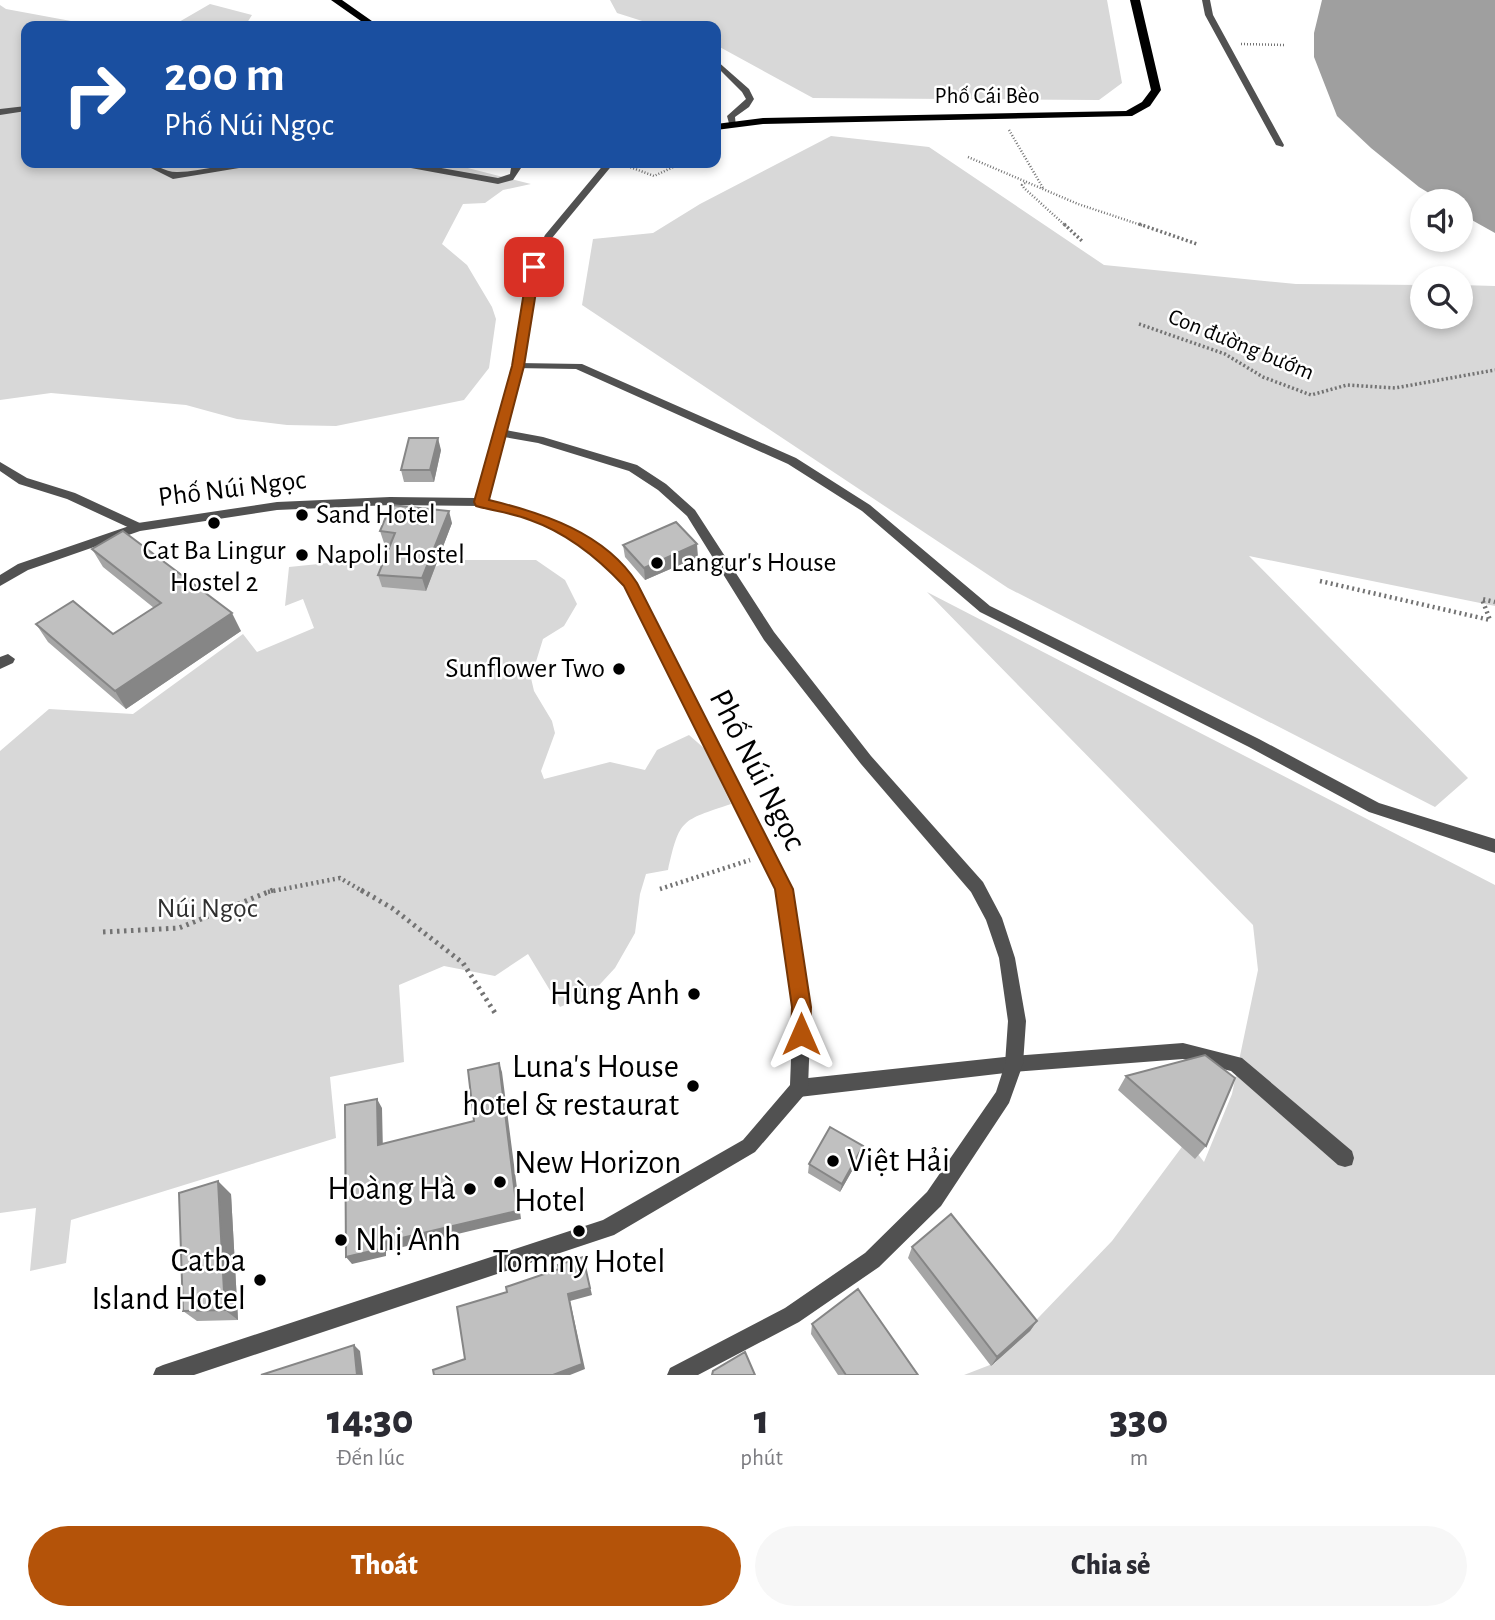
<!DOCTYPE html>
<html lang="vi">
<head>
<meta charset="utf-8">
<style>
	body { margin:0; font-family:"Alegreya Sans",sans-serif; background:#f7f7f7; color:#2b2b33; height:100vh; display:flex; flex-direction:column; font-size:26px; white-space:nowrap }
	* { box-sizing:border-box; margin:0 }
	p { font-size:23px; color:#7c7c81 }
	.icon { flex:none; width:38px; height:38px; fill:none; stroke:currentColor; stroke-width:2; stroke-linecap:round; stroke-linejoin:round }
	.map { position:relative; height:1375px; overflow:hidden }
	.panel { display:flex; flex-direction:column; background:#fff; flex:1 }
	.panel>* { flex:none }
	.top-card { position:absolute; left:21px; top:21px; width:700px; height:147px; border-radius:14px; box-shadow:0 4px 10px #0003; background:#1a4fa0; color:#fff; overflow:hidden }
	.controls { position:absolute; left:1410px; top:189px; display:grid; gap:14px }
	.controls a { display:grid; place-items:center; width:63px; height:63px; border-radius:50%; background:#fff; box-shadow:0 4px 10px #0003; font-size:35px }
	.pin { position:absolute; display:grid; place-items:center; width:60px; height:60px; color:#fff; margin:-30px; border-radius:14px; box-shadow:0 4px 10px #0006 }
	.me { position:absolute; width:77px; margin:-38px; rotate:0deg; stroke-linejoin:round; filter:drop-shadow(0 0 5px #0008) }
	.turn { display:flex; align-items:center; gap:24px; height:147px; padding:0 28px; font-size:32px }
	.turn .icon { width:91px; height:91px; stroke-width:2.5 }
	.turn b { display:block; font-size:49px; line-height:60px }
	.eta { display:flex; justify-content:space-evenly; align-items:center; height:119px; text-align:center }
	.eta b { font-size:42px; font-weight:800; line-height:49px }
	.action { display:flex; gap:14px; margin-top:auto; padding:14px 28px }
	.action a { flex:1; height:80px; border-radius:42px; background:#b45309; color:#fff; font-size:28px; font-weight:800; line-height:80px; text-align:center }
	.action a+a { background:#f7f7f7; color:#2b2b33 }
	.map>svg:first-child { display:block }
</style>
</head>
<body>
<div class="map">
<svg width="1495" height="1375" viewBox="0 0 1495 1375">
	<rect width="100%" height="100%" fill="#fff"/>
	<path fill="#d8d8d8" d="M610,0H1107L1122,83L1099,100L813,98L716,45V26H658L617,13Z
		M210,4L252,15L245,26H172Z
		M0,5L6,9L98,26H26V163H448L531,184L503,190L485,203L463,204L442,244L467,265L492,307L496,319L489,368L464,400L336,426L287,425L237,419L186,405L51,393L0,400Z
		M831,136L929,147L1104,265L1296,284L1423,285V317H1461V285L1495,286V606L1249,556L1468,778L1435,807L1008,588L582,305L593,239L653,233L700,204Z
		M453,560H536L565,580L577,604L564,626L543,639L531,678L534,691L552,721L555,733L541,771L544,779L610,762L645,770L657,750L689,735L705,749L731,804C681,821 680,818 668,870L646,874L640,894L635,933L615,968L591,994L560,1007L528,954L495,976L444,966L399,985L404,1062L330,1077L336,1138L71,1220L66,1263L30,1271L36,1208L0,1213V751L49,709L133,714L243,634L257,652L314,628L303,599L285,606L289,567L338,562L391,564L425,591L435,567Z
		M927,592L1495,885V1375H964L995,1363L1112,1241L1187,1140L1204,1162L1232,1094L1258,970L1253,925Z"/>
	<path fill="#9f9f9f" d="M1322,0H1495V233L1461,214V201H1442L1419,187L1371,148L1337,116L1314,57V33Z"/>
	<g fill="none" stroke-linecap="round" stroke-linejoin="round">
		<path stroke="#737373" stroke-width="2.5" stroke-dasharray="1 2" stroke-linecap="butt" d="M1241,44L1285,45
			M1009,130L1043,188
			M968,157L1078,204L1144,226
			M622,164L654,176L682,163
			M1025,183L1022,185L1024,188L1066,226"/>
		<path stroke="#737373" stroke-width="3.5" stroke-dasharray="2 2.5" stroke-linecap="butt" d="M1064,224L1083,242
			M1139,224L1197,244
			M1139,324L1225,354L1263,377L1311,395L1347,385L1395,388L1495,370"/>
		<path stroke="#737373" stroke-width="4.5" stroke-dasharray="2 3.5" stroke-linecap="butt" d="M1320,581L1490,620L1482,599L1495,602
			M660,889L750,860
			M268,892L340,878L364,892"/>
		<path stroke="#737373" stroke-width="5" stroke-dasharray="2.5 4.5" stroke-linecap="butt" d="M361,890L392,908L463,963L495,1013
			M103,932L179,928L273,890"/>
		<path fill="#515151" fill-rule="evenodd" d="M1202,0H1210L1213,15L1284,145L1283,147L1276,145L1205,15Z
			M716,60L749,89L754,99L749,107L735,117L736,127H730L727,116L746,99L742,92L716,66Z
			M26,106V111L0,115V109Z
			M141,163C156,163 166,173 178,172C204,171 229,162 255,163L251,166L173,179Z
			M396,163H413L498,178L510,174L511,168L509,163H517L521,168L513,180L498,184L400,166Z
			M518,363L582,364L796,458L870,505L990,606L1259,739L1379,803L1495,839V853L1369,812L1249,747L980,612L862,511L788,464L576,369L514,368L513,366Z
			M0,462L27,478L75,493L142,524L144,527L138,531L134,530L67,499L19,484L0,471Z
			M8,654L15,659L13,663L0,669V657Z
			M1183,1043L1242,1058L1352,1151L1354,1158L1352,1165L1345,1167L1338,1165L1231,1071L1183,1059L1014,1072L799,1097L793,1094L790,1088L793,1082L799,1079L1014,1056Z"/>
		<path fill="#515151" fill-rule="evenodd" d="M605,163H614L552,238L539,267L523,366L506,430L543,437L637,465L666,484L695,510L774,632L871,756L983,882L1002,918L1015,958L1026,1021L1023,1064L1009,1103L941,1206L879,1267L799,1322L698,1375H667L670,1368L785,1308L865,1253L927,1192L996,1092L1005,1064L1008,1021L999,958L986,920L971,892L861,764L764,640L687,516L658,490L629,471L538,443L504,437L488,500C530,511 573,524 607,552C617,560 625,571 634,580L792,889L811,1007L808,1088L805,1094L755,1152L614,1235L194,1375H153L156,1368L163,1365L603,1220L743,1140L790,1085L793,1007L776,889L624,586L598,558L566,537L530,519L481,506L390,505L277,510L140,531L28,570L0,586V575L18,564L138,523L277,502L390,497L476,498L513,366L529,267L545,235Z"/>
		<path fill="#000" fill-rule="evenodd" d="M331,0H342L379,26H368Z
			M1130,0H1140L1161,90L1150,106L1132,116L763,124L716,130V124L763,118L1126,111L1142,102L1151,90Z"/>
	</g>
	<path fill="#a5a5a5" d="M441,450L434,482H404L401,470Z
		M452,523L426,591L382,587L378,575L391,544L384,543L380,531Z
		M623,545L698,557L645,580L625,557Z
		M92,549L241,631L126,709L48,642L36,624L113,634L154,608L103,567Z
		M1126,1076L1206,1146L1195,1159L1118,1090Z
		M861,1155L840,1192L808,1173L809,1164Z
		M231,1194L238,1320L197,1321L183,1311Z
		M912,1247L1037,1321L1030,1331L991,1366L908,1258Z
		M812,1324L918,1375H838L811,1334Z"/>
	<path fill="#868686" d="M438,438L441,450L434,482L430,470Z
		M449,511L452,523L426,591L422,578Z
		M697,544L698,557L645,580L644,568Z
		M232,613L241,631L126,709L115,691Z
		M499,1063L502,1072L521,1219L386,1251V1256L352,1264L346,1257L380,1243L517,1211Z
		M377,1099L382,1108L383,1153L378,1145Z
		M863,1146L861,1155L840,1192L842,1184Z
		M218,1181L231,1194L238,1320L225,1310Z
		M583,1257L592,1295L570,1301L585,1369L570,1375H553L568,1294Z
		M1037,1321L1030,1331L991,1366L997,1357Z
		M354,1345L360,1351L363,1375H357Z"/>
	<path fill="#c0c0c0" stroke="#868686" stroke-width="2" d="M409,438H438L430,470H401Z
		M391,505L449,511L422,578L378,575L395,533L380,531Z
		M676,522L697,544L644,568L623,545Z
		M123,531L232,613L115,691L36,624L73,601L113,634L161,603L92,549Z
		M1205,1055L1235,1078L1206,1146L1126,1076Z
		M499,1063L517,1211L380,1243V1249L346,1257L345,1105L377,1099L378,1145L474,1121L468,1070Z
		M830,1127L863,1146L842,1184L809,1164Z
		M218,1181L225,1310L183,1311L179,1193Z
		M951,1214L1037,1321L997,1357L912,1247Z
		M583,1257L590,1288L568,1294L582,1364L553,1375H434L433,1370L465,1359L457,1307L507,1292L506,1287L559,1269L558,1265Z
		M858,1289L918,1375H846L812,1324Z
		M354,1345L357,1375H261Z
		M745,1352L755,1375H712L713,1371Z"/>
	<path fill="#b45309" stroke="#753606" stroke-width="2" d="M534,263L540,267L524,366L489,500C543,513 605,533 637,583L793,889L811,1007L810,1034L808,1040L801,1043L794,1040L791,1034L792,1007L775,889L624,586C597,557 567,533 530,520C513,513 494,511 476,506L474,502L512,366L528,267Z"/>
	<g fill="#000" stroke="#fff" stroke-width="2.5">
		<circle cx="302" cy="515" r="7"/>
		<circle cx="214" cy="523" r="7"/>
		<circle cx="302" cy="555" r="7"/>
		<circle cx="657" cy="563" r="7"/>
		<circle cx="619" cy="669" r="7"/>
		<circle cx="694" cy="994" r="7"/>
		<circle cx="693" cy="1086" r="7"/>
		<circle cx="833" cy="1161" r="7"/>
		<circle cx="500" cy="1182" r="7"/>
		<circle cx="470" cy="1189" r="7"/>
		<circle cx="579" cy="1231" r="7"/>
		<circle cx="341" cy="1240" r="7"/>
		<circle cx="260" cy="1280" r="7"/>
	</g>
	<g text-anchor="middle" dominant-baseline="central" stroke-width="5" stroke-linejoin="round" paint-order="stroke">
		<g font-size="23" fill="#000" stroke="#fff">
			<text x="987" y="96">Phố Cái Bèo</text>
			<text transform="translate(1241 345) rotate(22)">Con đường bướm</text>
		</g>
		<g font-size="28" fill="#000" stroke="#fff">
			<text transform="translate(232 489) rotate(-7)">Phố Núi Ngọc</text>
		</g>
		<g font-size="28" fill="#000" stroke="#fff" text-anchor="start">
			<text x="316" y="515">Sand Hotel</text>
			<text x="214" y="551" text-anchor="middle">Cat Ba Lingur<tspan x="214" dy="32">Hostel 2</tspan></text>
			<text x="316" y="555">Napoli Hostel</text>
			<text x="671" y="563">Langur's House</text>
			<text x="605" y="669" text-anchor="end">Sunflower Two</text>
		</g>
		<g font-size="28" fill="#2f2f2f" stroke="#fff">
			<text x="207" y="909">Núi Ngọc</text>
		</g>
		<g font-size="33" fill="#000" stroke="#fff">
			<text transform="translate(757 770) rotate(63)">Phố Núi Ngọc</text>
		</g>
		<g font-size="33" fill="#000" stroke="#fff" text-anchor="end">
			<text x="680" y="994">Hùng Anh</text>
			<text x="679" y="1067">Luna's House<tspan x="679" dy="38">hotel &amp; restaurat</tspan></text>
			<text x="847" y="1161" text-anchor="start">Việt Hải</text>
			<text x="514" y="1163" text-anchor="start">New Horizon<tspan x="514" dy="38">Hotel</tspan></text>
			<text x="456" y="1189">Hoàng Hà</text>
			<text x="355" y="1240" text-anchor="start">Nhị Anh</text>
			<text x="246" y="1261">Catba<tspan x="246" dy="38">Island Hotel</tspan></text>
			<text x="579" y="1262" text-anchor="middle">Tommy Hotel</text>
		</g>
	</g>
</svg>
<div class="controls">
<a><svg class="icon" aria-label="sound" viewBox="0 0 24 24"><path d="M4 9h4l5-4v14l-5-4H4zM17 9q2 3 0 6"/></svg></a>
<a><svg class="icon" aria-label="search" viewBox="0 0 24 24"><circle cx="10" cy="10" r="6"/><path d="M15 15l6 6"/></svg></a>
</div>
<div class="pin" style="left:534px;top:267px;background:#d93025"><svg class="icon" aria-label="arrive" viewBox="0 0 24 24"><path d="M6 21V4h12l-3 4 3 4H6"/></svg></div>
<svg class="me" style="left:801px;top:1034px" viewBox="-20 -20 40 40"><path d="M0-17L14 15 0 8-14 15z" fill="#b45309" stroke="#fff" stroke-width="4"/></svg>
<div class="top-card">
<div class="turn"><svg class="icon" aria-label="right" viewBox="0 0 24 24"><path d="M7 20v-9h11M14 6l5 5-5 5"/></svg><div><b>200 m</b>Phố Núi Ngọc</div></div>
</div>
</div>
<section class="panel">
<div class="eta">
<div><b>14:30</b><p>Đến lúc</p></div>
<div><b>1</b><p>phút</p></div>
<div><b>330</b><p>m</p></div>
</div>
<div class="action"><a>Thoát</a><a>Chia sẻ</a></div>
</section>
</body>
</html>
